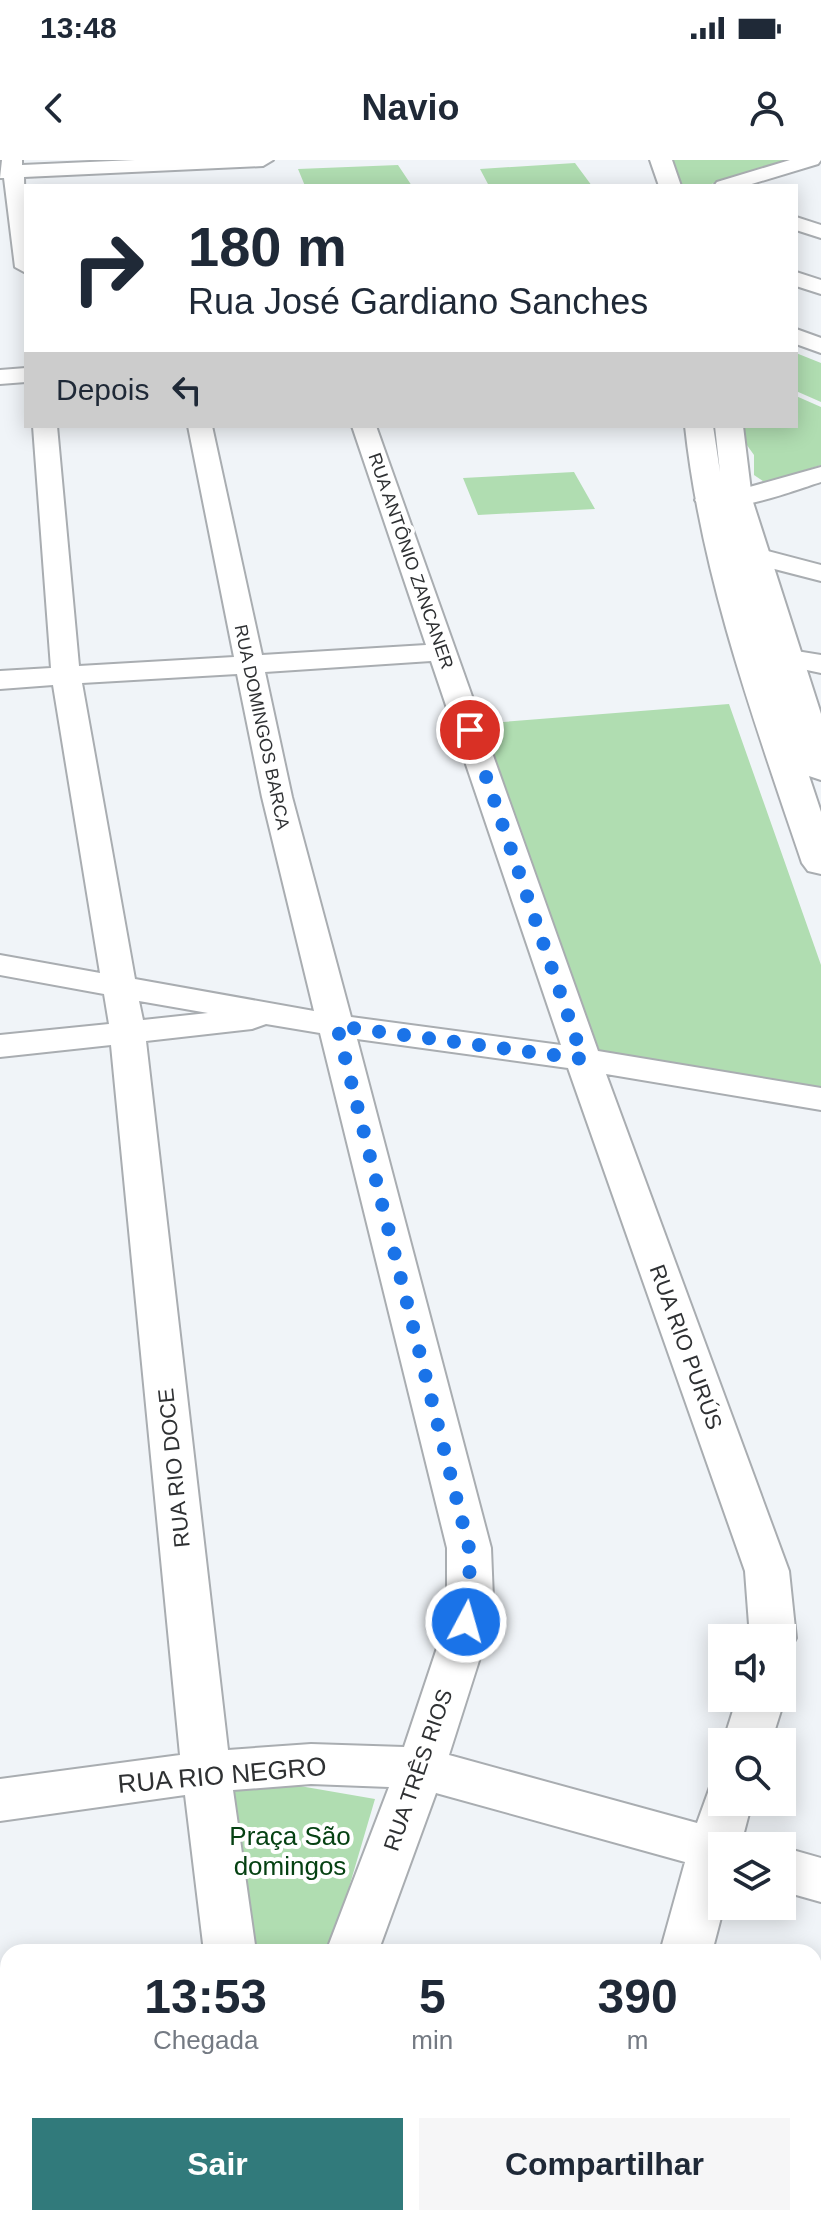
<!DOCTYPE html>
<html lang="pt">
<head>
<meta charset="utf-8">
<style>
	body { margin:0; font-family:Helvetica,sans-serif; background:#f6f6f7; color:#1f2937; height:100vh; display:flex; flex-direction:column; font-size:30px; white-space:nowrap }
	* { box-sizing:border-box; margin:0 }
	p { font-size:26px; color:#747a83 }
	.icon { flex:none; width:44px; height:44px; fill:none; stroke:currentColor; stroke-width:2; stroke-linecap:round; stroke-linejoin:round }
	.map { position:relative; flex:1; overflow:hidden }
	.side { position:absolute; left:0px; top:1784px; width:822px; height:282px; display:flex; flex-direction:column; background:#fff; border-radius:24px 24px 0 0; box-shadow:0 4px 20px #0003 }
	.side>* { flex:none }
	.banner { position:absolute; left:24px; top:24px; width:774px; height:244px; border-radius:0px; box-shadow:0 4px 20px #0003; background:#fff; color:#1f2937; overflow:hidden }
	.tools { position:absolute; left:708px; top:1464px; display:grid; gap:16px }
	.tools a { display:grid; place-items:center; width:88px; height:88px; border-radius:0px; background:#fff; box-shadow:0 4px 20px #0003; font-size:40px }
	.pin { position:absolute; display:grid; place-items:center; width:68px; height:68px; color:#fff; margin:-34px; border:4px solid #fff; border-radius:50%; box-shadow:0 2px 8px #0007 }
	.me { position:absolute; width:88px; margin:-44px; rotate:6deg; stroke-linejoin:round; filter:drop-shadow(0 0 6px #0008) }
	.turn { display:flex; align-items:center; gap:28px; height:168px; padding:0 32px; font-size:36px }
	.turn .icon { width:104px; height:104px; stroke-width:2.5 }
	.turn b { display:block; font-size:56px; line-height:68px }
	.then { display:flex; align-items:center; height:76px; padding:0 32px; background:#0003; gap:16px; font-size:30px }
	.eta { display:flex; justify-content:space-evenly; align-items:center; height:136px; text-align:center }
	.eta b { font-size:48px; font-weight:800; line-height:56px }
	.button { display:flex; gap:16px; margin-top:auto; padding:16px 32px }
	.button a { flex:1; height:92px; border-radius:0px; background:#317a7b; color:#fff; font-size:32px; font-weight:800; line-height:92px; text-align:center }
	.button a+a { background:#f6f6f7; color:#1f2937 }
	.status { display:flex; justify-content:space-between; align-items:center; height:56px; padding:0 40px; background:#fff; direction:ltr }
	.status svg { height:22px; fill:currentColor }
	header { display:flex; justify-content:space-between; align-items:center; height:104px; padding:0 32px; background:#fff; font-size:36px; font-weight:800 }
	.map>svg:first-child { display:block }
</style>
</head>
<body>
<div class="status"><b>13:48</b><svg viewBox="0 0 49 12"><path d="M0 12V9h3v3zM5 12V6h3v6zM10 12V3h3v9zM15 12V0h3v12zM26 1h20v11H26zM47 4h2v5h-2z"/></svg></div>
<header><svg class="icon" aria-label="back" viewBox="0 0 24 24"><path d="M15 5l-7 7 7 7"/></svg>Navio<svg class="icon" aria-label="person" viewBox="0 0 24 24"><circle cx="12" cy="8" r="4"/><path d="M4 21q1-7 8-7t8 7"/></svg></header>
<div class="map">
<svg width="821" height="2065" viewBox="0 0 821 2065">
	<rect width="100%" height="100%" fill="#f0f4f8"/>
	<path fill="#b0ddb1" d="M665,0H800L704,26H676Z
		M575,3L592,26H489L480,9Z
		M398,5L412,26H305L298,9Z
		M796,193L821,203V242L796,231Z
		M796,236L821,247V305L766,323L754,315V295L739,274L738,266H796Z
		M574,312L595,349L478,355L463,318Z
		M729,544L821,805V931L600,892L478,564Z
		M294,1625L375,1639L330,1792H239L213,1632Z"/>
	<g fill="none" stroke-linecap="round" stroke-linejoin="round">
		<g stroke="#a9adb1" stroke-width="4">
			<path id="minor" d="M2,0H22V5L135,0H273L263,6L24,17L26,113L15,107L4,18H0Z
				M790,0H821L818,4L745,26H714L717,22Z
				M796,57L821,65V78L796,70Z
				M796,112L821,120V134L796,126Z
				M796,169L821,178V193L796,184Z
				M26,208V222L0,224V210Z
				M33,266H57L79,506L234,497L188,266H212L262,495L426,485L352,266H376L598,891L821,928V950L606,914L789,1411L796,1478L789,1491L782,1493V1478H750L745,1411L568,908L357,879L491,1388L493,1439L484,1485L449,1595L697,1663L710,1627L722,1623V1642H752L742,1680L745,1686H722L724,1746L712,1792H660L685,1702L436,1633L378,1792H326L389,1627L311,1624L233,1630L256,1792H204L185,1635L0,1661V1619L180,1595L111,885L0,897V875L109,864L104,834L0,815V795L100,813L53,525L0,529V511L51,508ZM431,501L561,885L351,857L292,637L265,512ZM237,514L262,637L314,851L135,819L82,523ZM139,841L208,853L143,860ZM266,864L320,873L447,1388V1439L438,1485L404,1587L311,1584L228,1590L146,881L252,869Z
				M821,307V322C798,329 711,363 695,340L699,335L735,331Z
				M756,388L821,405V421L747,402L743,396L747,390Z
				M784,489L821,495V513L774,503L770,497L774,491Z
				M782,1533L785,1538L771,1582H723L737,1538H782Z
				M782,1687L821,1698V1742L782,1731Z
				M221,2058H277L274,2065H218Z
				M591,2058H647L646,2065H590Z"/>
		</g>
		<g stroke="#a9adb1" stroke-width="4">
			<path id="major" d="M650,0H672L681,26H659Z
				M685,266H713L720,312L715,266H743L752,339L821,554V620L809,616L821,652V714L808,711L802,703C754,561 701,415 685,266Z"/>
		</g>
		<use href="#minor" fill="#fff" fill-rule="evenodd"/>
		<use href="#major" fill="#fff" fill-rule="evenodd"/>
	</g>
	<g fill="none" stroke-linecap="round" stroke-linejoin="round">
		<path stroke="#1a73e8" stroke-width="14" stroke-dasharray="0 25.2" d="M466,1462L470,1439L469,1388L337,866L583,899L470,570"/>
	</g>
	<g text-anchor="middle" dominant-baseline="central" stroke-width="8" stroke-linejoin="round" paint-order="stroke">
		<g font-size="18" fill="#2f3133" stroke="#fff">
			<text transform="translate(411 401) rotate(71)">RUA ANTÔNIO ZANCANER</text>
			<text transform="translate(262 567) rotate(78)">RUA DOMINGOS BARCA</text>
		</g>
		<g font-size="22" fill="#2f3133" stroke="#fff">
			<text transform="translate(686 1187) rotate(70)">RUA RIO PURÚS</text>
			<text transform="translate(174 1308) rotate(-96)">RUA RIO DOCE</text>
			<text transform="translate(418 1610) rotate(-71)">RUA TRÊS RIOS</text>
		</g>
		<g font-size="26" fill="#2f3133" stroke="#fff">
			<text transform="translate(222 1615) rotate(-5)">RUA RIO NEGRO</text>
		</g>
		<g font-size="26" fill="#054112" stroke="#fff">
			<text x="290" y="1676">Praça São<tspan x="290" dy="30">domingos</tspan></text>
		</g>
	</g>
</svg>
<div class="tools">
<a><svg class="icon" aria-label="sound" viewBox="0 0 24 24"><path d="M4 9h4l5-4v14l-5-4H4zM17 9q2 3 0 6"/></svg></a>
<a><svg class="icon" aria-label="search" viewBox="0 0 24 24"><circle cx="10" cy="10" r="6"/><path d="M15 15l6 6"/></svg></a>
<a><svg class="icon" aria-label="layers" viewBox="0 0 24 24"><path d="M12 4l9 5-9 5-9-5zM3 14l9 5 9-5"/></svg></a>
</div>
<div class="pin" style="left:470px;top:570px;background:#d93025"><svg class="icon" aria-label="arrive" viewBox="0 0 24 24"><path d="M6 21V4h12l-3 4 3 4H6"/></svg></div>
<svg class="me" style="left:466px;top:1462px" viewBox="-20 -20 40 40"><circle r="17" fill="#1a73e8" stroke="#fff" stroke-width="3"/><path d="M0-11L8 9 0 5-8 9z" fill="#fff"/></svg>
<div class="banner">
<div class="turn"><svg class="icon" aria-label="right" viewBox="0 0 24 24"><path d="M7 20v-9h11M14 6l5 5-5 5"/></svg><div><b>180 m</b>Rua José Gardiano Sanches</div></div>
<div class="then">Depois<svg class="icon" aria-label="left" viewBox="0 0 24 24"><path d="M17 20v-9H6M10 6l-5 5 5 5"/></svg></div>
</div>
<section class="side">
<div class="eta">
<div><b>13:53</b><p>Chegada</p></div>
<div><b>5</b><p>min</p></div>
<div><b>390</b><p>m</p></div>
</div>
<div class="button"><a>Sair</a><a>Compartilhar</a></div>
</section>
</div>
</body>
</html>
